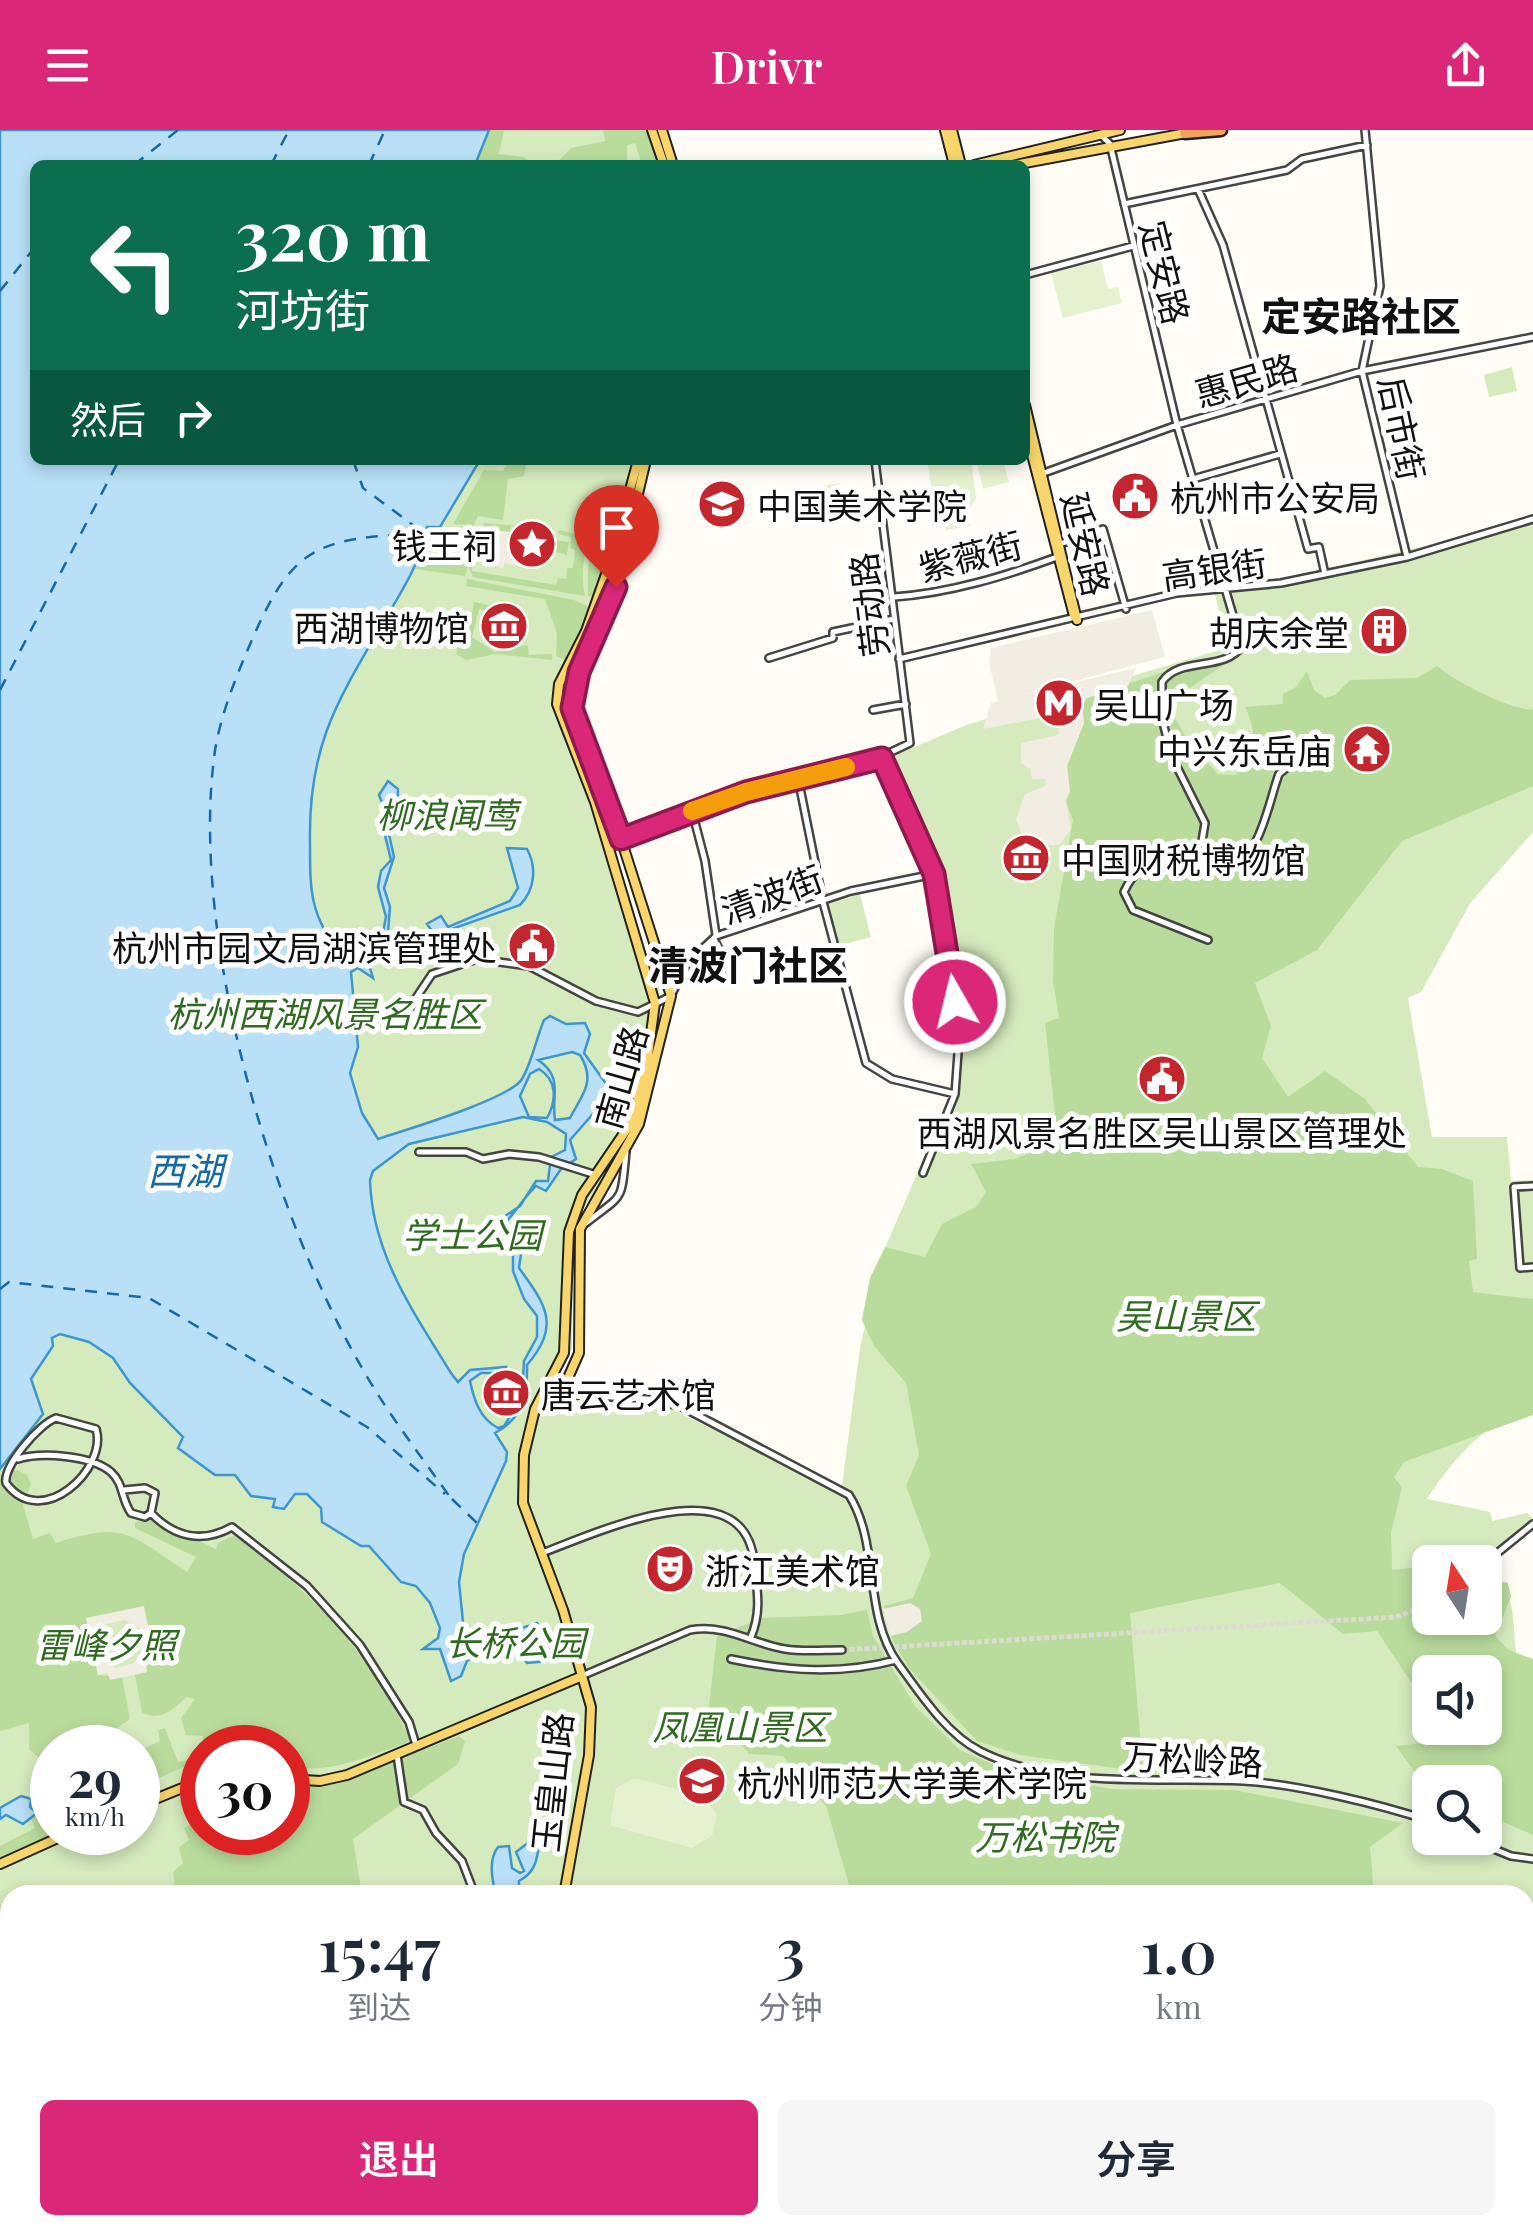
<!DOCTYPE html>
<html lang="zh">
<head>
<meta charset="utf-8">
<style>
	body { margin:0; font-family:"Playfair Display","Noto Sans SC",serif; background:#f6f6f7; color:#1f2937; height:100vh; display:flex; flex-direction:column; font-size:38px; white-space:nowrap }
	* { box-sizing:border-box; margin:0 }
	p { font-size:32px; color:#747a83 }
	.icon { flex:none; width:55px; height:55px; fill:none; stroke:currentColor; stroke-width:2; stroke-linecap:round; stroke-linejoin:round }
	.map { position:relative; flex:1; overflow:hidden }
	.side { position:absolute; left:0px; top:1755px; width:1535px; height:350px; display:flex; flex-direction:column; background:#fff; border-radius:30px 30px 0 0; box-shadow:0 5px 15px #0003 }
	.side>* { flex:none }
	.hud { position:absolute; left:30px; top:30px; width:1000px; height:305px; border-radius:15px; box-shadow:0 5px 15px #0003; background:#0b6e4f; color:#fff; overflow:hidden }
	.needle { width:65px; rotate:348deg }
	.fabs { position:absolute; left:1412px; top:1415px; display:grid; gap:20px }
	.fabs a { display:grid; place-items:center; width:90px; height:90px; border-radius:15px; background:#fff; box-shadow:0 5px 15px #0003; font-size:50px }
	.speed { position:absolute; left:30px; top:1595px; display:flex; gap:20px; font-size:50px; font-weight:700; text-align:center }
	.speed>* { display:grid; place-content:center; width:130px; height:130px; border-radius:50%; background:#fff; box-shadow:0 5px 15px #0003; line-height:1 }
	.speed small { font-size:25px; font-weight:400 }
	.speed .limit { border:15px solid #d22; background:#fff; color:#111 }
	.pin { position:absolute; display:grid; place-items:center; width:85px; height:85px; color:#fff; margin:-102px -42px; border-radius:50% 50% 50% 0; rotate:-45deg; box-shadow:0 0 10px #0007 }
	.pin .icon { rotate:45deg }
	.me { position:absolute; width:110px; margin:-55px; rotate:352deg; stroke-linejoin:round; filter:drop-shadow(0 0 8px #0008) }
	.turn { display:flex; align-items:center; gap:35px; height:210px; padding:0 40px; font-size:45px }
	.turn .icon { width:130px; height:130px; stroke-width:2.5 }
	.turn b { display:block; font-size:70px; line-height:85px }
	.then { display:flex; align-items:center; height:95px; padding:0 40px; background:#0003; gap:20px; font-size:38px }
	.eta { display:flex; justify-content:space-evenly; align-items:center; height:170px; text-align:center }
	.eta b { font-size:60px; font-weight:600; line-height:70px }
	.cta { display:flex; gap:20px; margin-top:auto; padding:20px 40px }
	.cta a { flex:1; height:115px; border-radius:15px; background:#db2777; color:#fff; font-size:40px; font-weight:600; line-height:115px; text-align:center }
	.cta a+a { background:#f6f6f7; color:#1f2937 }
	header { display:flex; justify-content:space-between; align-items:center; height:130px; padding:0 40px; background:#db2777; color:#fff; font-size:45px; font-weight:600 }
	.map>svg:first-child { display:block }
</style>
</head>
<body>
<header><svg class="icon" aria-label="menu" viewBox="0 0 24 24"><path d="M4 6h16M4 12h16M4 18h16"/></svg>Drivr<svg class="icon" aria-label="share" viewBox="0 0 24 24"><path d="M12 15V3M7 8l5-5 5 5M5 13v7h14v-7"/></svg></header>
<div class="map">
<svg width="1533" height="2105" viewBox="0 0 1533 2105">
	<rect width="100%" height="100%" fill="#fffdf5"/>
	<path fill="#d5ebbd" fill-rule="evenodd" d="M0,0H657L669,35H35V330H641C633,385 616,437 598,489C581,537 563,531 569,591L659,859C665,944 621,1018 578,1088L574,1105L572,1219L543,1265L590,1266L672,1279L841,1364L860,1218L881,1127L956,954C964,889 948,779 926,718C916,689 899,662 884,635L889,628L966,595L1227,518L1215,464L1421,417L1533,385V702L1471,772L1421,862L1408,868L1432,1007H1507L1511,1051L1533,1050V1273C1489,1290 1452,1329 1427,1369L1490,1382L1492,1391L1527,1383L1533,1389L1487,1436C1519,1463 1511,1492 1517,1526L1533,1532V2105H0ZM1430,1432H1485V1488H1430ZM1430,1542H1485V1598H1430ZM52,1618H138V1702H52ZM202,1618H288V1702H202ZM1430,1652H1485V1708H1430ZM10,1765H1525V2095H10Z
		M1512,237L1517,261L1489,267L1484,245Z
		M860,764L871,807L837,816L826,775Z"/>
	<path fill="#b9dc9c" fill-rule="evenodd" d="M489,0H504L499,24L524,27L533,35H475Z
		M603,0H648L659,35H642L635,13L627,15V35H555L571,18L605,11Z
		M509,330H527L524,346L508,349L503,390L478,386L474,395L453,394L484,340L503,341Z
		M587,368L611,372C589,400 578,430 585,466L473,447L468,436L465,446L415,439L425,409L442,413L439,424L473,430L472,441L556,455L558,448L566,449L567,438H573L575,420L570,418L571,407L558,404L559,400L580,405Z
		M625,374L597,458L593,467L588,466C587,437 588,381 625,374Z
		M534,389L553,399V410L569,412L567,425L552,421L553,412C533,409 530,400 511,396L510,402L500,401V396L493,395L492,404L482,406L484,393L532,397Z
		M467,449L574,470L589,477L567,531L556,526L557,503L545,469L466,456Z
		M500,470L517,473L513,483L506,486L479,479L472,507L495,522L528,515L529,525L552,524V530L495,524L466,530L456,524L465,477L462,511L467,513L474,472L499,477Z
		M1241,523L1178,566L1173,585L1186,607L1178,617L1180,627L1194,617L1218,644L1235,645C1256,624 1258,604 1245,577L1283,574V564L1296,557L1307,541L1314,560L1325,568L1335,565L1350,550L1417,548L1437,536C1456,552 1508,579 1533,580V656L1402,711L1317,820L1255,853L1271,896L1262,928L1288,967L1325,941L1365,969L1418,1037L1442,1039L1473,1051L1477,1129L1469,1131L1473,1162L1533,1169V1285L1404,1332L1394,1347L1402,1357L1391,1403L1392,1440L1430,1436V1488H1485V1440L1493,1450L1508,1453L1511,1467L1495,1506L1509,1520L1533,1529V1705L1485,1684V1652H1430V1658L1423,1654L1396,1616L1432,1612L1425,1573L1377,1501L1343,1504L1280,1453L1130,1483L1143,1642L1020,1625L977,1611L909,1538L892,1509L884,1476L913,1468L931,1424L906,1356L919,1325L906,1253L874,1216L862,1190L870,1148L885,1117L925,1127L942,1094L976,1077L986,1062L971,1034L1014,1029L1058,1013L1045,893L1059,888L1053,851L1054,798L1073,690L1065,670L1070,662L1067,636L1084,593L1082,576L1086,568L1178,537ZM1430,1542H1485V1598H1430Z
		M18,1340L27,1345L31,1354L23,1375L33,1409L50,1403L56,1413C126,1390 130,1405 187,1442L196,1427L135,1398V1392L152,1389L216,1419L218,1413L237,1404C310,1464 370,1520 409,1608L407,1613C370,1625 327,1646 288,1636V1618L203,1617V1606L186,1605L181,1588L195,1569L186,1567C175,1579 158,1593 142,1582L135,1545L147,1542L146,1533L155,1531L143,1477L86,1489L98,1545L122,1547L130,1589L110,1603L52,1618L47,1626L38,1627L29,1619V1593L0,1601V1345Z
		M867,1480L873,1506L915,1576L960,1620L1008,1641L1112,1659L1234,1660L1403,1693L1370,1717L1374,1765H852L826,1676L783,1626L749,1624L709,1576L717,1506L762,1488L840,1485Z
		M165,1598L178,1632L192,1629L193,1633L138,1657V1621L160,1611L158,1600Z
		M459,1606L465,1611L458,1634L353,1709L362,1765H176L173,1742L183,1733L179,1717L189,1710L184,1698L202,1689V1702H288V1653H337Z
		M39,1666L52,1668V1702L62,1703L0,1729V1716L35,1698L26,1675Z
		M1525,1833L1533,1864V2105H649L654,2095H1525Z
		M10,1921V2095H311L302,2097L300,2105H0V1925Z"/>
	<path fill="#e6f2cf" d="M1101,131L1108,159L1118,157L1122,173L1063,188L1051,143Z
		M927,330H971L976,368L968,383L970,396L946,400L945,393H937Z
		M989,330H1003L1009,352L983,359L977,333Z
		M839,353L843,378L799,385L795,361Z
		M635,1648L703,1666L717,1684L712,1706L692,1718L610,1695L616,1658Z"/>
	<path fill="#f1ede2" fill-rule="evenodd" d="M466,396L478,398V405L482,406L473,430L462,428L463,415L451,413L448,425L439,424L441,413L425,409L427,397H440L450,408L464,410Z
		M500,401L534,405L530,439L505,433L503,438L495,436L488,407Z
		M1152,480L1165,527L1020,565L1136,538L1128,556L1087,568L1082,576L1084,593L1067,636L1070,662L1066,670L1071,699L1059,715L1035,716L1021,703L1016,689L1025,664L1045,656L1046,649H1032L1030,639L1021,633V613L1058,605L1061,584L983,599L991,573L998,571L989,532L991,518Z
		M910,1473L920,1479L922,1491L907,1502L890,1506L883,1479Z
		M144,1476L155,1531L146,1534L147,1542L110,1550L108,1543L98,1545L86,1488ZM125,1490L141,1499L144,1517L134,1533L116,1538L100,1527L96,1511L107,1494Z"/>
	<path fill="#b9e0f7" stroke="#3f96cf" stroke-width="2.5" fill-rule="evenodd" d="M0,0H489L475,35H35V330H480L440,397H427C421,433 401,462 383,493C336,573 308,617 310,713C310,763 310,784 341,826L363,831L375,823L383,802L386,787L378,757L381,741L391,730L383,697L386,683L379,665L388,651L398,659C398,679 397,679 387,695L394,727L384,758L390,777L387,815L392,824L431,813L435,805L427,794L441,786L448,797L510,771L518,758L507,718L527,719C537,737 535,760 520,775L446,801L432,817L373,832L369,835L373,848L358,838L351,842L358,917L350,943L362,983L378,1009C405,1000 510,969 522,949C532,932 536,909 544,890L550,886L566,894L585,893L590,904L584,923L607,955L606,969L570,1010L576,1029L561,1039L546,1061L536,1056C524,1067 516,1082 504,1094L522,1117L519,1138C546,1175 561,1195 527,1235C528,1265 522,1289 495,1303L507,1322L506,1331L464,1424L459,1452L466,1522L474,1525L504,1509L520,1514L519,1499L537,1493L551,1515L549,1531L527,1533L517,1518L503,1520L495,1516L467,1531L461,1546L451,1551L440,1519H423L438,1508L440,1498L430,1473L416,1456L401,1452L369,1416H361L322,1392L321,1378L307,1364H295L284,1379L273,1377L275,1369L251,1366L235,1345H215L178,1318L183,1307L130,1253L113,1228L89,1212L60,1204L52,1208L53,1216L31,1249L43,1284L0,1339ZM572,922L580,925C597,952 581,966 570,988L555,990C551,966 564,947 538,930ZM539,939C557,950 557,970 547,988L529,987L520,966L530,944ZM523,987L547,992L566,1004L565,1020L551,1027L548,1051H536L520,1076L495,1093L513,1115V1141L524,1169L537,1186V1207L524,1231L522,1268L504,1296L498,1298C479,1288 474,1269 470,1251L481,1243H504L506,1237L470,1240L458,1252L451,1243C414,1183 372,1124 370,1050L373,1041L409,1014Z
		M21,1666L31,1669L30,1677L37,1683L23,1694L6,1685L0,1689V1678Z
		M537,1706L541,1707C536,1726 539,1740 519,1751V1765H496C492,1750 488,1730 498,1717L509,1716L512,1738L520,1743L524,1741L516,1722Z"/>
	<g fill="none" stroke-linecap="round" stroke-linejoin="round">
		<path stroke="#1768a6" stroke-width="2.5" stroke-dasharray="12 10" stroke-linecap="butt" d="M134,35L178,0
			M271,35L289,0
			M369,35L385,0
			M0,161L35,117
			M353,330L363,358L425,404C309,407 290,419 245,526C232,557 218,594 214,628C191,810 271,1081 362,1238C388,1284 421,1326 452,1370
			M0,560L119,330
			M0,1159L9,1152L149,1168L367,1297L445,1364
			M452,1369L477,1393"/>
		<path stroke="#dbdad3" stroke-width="5" stroke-dasharray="5 2.5" stroke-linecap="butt" d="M842,1520L1396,1487L1430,1474"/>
		<g stroke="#444" stroke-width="10">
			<path id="minor" d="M1365,0L1380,156L1362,241L1407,427
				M1102,6L1110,14L1177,295L1242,516C1225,542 1179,526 1162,552V588L1171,625L1205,693L1202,711L1190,728C1165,743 1141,723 1124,762L1133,780L1208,810
				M1198,59L1223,115L1308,419L1319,417L1325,444
				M1124,74L1287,40L1302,29L1367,15
				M1025,145L1133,116
				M1041,344L1177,295L1362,241L1533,207
				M1193,349L1280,324
				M1060,414L1103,399L1126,479
				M894,467C950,463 1005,446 1057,427
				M769,528L833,508V502L894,489
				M899,529L1177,463L1281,453L1407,427L1533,389
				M873,580L906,574
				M882,628L934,744L959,909L955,964L923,1043
				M798,648L823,772L866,933L892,949L955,964
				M692,681L705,731L716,805
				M1202,711L1226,740C1260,732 1269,670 1279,644L1296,630L1318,627
				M607,715L747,662L868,633L910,613L875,330
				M715,811L731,843
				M404,886L432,844L477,829L529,836L596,871L638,882L671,866L687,833L716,806L851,761L934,744
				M419,1022H466L483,1029L509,1024L539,1027L596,1045
				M1533,1056L1514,1057L1520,1138L1533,1137
				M586,1093C624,1063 621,1074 626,1022
				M549,1253L558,1264L647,1269L680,1276L849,1365C880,1414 863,1483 897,1532C919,1562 946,1604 980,1621C1057,1660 1160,1647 1243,1651C1296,1654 1379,1674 1430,1691
				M56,1288L96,1299C108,1338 42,1402 6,1353C3,1336 39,1294 56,1288Z
				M18,1329C41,1322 91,1325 111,1342C124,1354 121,1369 131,1383L145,1387L151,1383L155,1363L145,1358L124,1360
				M151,1383C175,1408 203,1413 232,1397L307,1456L360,1515L409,1592L416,1615
				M542,1423C596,1403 743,1334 754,1431C757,1459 762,1481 751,1507
				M1485,1433L1533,1394
				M731,1529C788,1541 840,1545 896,1530
				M584,1545L690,1500C727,1494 750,1513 785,1519C803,1522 823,1520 842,1520
				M397,1625L404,1672L423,1680L436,1703L462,1731L475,1765
				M1467,1708L1511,1726L1533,1729
				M372,2095L403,2105
				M420,2105L431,2101"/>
		</g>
		<g stroke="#222" stroke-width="12">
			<path id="major" d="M652,0L664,35
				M662,0L673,35
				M945,0L954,35
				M952,0L961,35
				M974,35L1120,0
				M1014,35L1186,3
				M1025,275L1077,490
				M1025,298L1074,486
				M539,1277L564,1257L579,1223L580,1099L639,994L671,866L621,709L572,578L579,542L616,457L646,330
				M288,1649L320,1651L347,1645L580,1547
				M138,1676L202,1650
				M0,1734L71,1702
				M564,1765L589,1625L591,1577L563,1480L523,1373L524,1325L535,1279L564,1223L569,1102L582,1065L631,993L647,933L655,873L595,672L557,574L559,554L586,501L612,427L638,330
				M521,2105V2095"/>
		</g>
		<g stroke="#222" stroke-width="15">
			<path id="highway" d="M1185,3L1221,0"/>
		</g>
		<use href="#minor" stroke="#fff" stroke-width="5"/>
		<use href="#major" stroke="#f9d66b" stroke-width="8"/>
		<use href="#highway" stroke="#f5a25d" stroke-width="10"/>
	</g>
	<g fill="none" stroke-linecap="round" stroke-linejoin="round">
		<g stroke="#8e194d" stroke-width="25">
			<path id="route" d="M616,457L579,542L572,578L621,709L746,662L882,628L934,744L955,872"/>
		</g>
		<use href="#route" stroke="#db2777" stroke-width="18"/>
		<path stroke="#f59e0b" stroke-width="18" d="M692,681L746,662L846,637"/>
	</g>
	<defs>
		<g id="civic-disc" transform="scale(2.5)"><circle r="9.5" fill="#c4262e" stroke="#fff"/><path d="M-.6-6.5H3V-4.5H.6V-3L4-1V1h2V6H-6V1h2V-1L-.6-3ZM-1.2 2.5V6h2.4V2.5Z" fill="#fff"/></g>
		<g id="university-disc" transform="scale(2.5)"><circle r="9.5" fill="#c4262e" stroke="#fff"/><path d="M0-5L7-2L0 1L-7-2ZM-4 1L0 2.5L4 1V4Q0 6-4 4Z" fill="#fff"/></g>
		<g id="sight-disc" transform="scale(2.5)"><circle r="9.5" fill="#c4262e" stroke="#fff"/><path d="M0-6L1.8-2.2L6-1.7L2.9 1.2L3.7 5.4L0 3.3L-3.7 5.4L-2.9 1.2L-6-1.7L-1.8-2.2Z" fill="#fff"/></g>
		<g id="museum-disc" transform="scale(2.5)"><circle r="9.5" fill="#c4262e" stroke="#fff"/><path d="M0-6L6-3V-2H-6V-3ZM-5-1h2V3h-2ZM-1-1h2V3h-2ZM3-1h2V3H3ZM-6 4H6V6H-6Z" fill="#fff"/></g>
		<g id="building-disc" transform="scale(2.5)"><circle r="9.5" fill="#c4262e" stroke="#fff"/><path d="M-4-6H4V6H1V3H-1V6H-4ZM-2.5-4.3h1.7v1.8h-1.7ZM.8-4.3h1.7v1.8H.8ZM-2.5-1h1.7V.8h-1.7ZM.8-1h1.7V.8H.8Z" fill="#fff"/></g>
		<g id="metro-disc" transform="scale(2.5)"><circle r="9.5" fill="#c4262e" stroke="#fff"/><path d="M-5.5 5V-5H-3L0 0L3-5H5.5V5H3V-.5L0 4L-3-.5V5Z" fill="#fff"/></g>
		<g id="temple-disc" transform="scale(2.5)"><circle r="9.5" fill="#c4262e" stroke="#fff"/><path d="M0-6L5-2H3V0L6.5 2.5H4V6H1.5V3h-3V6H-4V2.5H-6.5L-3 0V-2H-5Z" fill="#fff"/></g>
		<g id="theatre-disc" transform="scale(2.5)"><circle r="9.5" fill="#c4262e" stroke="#fff"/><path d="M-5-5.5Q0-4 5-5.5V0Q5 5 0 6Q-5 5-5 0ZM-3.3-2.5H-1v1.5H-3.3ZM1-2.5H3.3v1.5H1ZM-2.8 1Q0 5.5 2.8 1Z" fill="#fff"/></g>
	</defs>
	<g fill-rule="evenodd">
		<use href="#civic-disc" x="1135" y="366"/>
		<use href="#university-disc" x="722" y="374"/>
		<use href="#sight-disc" x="532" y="414"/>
		<use href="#museum-disc" x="504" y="496"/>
		<use href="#building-disc" x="1384" y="501"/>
		<use href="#metro-disc" x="1059" y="573"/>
		<use href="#temple-disc" x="1367" y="619"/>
		<use href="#museum-disc" x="1026" y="728"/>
		<use href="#civic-disc" x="532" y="816"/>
		<use href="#civic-disc" x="1162" y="949"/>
		<use href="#museum-disc" x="506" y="1263"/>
		<use href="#theatre-disc" x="670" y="1439"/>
		<use href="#university-disc" x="702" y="1651"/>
	</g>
	<g text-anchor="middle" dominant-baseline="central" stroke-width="10" stroke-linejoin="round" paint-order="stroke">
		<g font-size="35" fill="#111" stroke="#fff">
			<text transform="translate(1166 142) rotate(76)">定安路</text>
			<text transform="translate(1246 249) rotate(-16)">惠民路</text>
			<text transform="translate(1403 298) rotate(78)">后市街</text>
			<text transform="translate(1087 414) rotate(77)">延安路</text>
			<text transform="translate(970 425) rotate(-14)">紫薇街</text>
			<text transform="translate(1214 438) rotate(-8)">高银街</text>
			<text transform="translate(868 475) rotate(-97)">劳动路</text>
			<text transform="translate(771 763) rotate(-20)">清波街</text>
			<text transform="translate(620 947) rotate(-74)">南山路</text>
			<text transform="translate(1193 1628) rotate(3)">万松岭路</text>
			<text transform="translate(551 1652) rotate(-84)">玉皇山路</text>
		</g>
		<g font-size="35" fill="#111" stroke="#fff" text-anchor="start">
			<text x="1170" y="366">杭州市公安局</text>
			<text x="757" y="374">中国美术学院</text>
			<text x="497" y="414" text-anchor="end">钱王祠</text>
			<text x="469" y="496" text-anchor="end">西湖博物馆</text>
			<text x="1349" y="501" text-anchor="end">胡庆余堂</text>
			<text x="1094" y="573">吴山广场</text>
			<text x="1332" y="619" text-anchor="end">中兴东岳庙</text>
			<text x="1061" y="728">中国财税博物馆</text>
			<text x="497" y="816" text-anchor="end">杭州市园文局湖滨管理处</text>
			<text x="1162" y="1001" text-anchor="middle">西湖风景名胜区吴山景区管理处</text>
			<text x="541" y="1263">唐云艺术馆</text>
			<text x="705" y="1439">浙江美术馆</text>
			<text x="737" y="1651">杭州师范大学美术学院</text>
		</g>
		<g font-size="35" font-style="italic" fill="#2f6b1f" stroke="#fff">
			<text x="447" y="683">柳浪闻莺</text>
			<text x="325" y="882">杭州西湖风景名胜区</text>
			<text x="472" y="1103">学士公园</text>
			<text x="1186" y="1184">吴山景区</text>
			<text x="515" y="1511">长桥公园</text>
			<text x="106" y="1513">雷峰夕照</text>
			<text x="740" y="1595">凤凰山景区</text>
			<text x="1045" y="1705">万松书院</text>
		</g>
		<g font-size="38" font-style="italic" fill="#1768a6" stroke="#fff">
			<text x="185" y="1039">西湖</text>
		</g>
		<g font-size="40" font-weight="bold" fill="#111" stroke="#fff">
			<text x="1361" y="184">定安路社区</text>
			<text x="748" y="833">清波门社区</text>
		</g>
	</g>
</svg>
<div class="fabs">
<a><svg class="needle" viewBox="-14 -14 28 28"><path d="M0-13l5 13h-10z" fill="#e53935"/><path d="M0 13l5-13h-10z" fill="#747a83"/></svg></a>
<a><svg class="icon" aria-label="sound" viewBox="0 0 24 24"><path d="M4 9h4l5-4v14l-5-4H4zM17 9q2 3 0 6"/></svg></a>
<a><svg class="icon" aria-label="search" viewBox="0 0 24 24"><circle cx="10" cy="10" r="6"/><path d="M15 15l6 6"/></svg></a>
</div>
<div class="speed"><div>29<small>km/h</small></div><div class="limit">30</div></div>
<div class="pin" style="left:616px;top:457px;background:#d93025"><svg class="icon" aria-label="arrive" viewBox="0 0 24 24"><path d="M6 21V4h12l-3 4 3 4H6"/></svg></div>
<svg class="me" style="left:955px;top:872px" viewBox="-20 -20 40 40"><circle r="17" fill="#db2777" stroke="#fff" stroke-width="3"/><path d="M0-11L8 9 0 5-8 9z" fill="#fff"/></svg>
<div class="hud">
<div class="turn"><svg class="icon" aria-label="left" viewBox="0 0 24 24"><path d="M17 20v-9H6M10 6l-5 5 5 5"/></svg><div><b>320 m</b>河坊街</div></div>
<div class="then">然后<svg class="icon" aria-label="right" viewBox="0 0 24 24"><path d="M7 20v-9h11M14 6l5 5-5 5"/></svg></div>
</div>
<section class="side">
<div class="eta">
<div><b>15:47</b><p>到达</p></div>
<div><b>3</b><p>分钟</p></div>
<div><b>1.0</b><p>km</p></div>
</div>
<div class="cta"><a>退出</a><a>分享</a></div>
</section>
</div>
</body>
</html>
